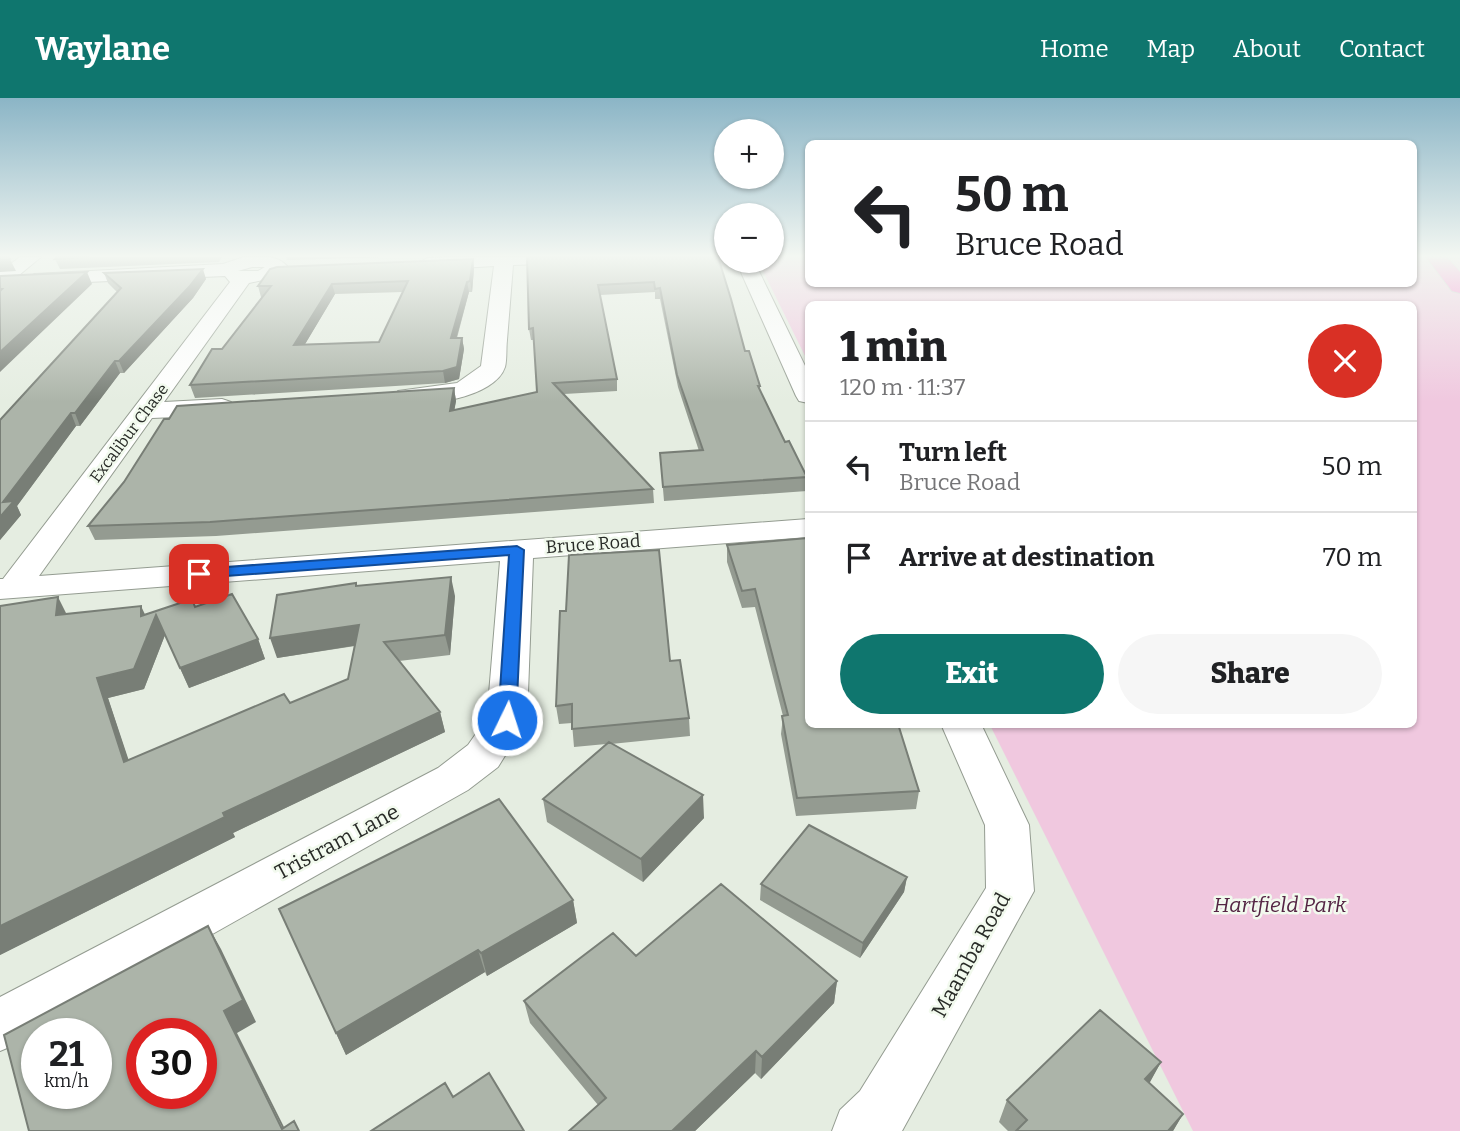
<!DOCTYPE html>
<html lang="en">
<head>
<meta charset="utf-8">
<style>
	body { margin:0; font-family:Bitter,serif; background:#f6f6f6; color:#202124; height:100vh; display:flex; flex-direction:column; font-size:26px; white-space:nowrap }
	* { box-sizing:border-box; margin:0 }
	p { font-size:23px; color:#757577 }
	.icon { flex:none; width:38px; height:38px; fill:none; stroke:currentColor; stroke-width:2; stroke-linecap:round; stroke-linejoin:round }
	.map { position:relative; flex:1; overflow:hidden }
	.drawer { position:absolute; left:805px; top:203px; width:612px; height:427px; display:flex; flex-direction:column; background:#fff; border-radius:10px; box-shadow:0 2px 5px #0004 }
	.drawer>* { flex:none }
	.banner { position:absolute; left:805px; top:42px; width:612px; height:147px; border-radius:10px; box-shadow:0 2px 5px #0004; background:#fff; color:#202124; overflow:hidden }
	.controls { position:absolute; left:714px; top:21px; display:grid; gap:14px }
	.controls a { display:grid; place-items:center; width:70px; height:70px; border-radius:50%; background:#fff; box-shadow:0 2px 5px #0004; font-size:35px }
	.speed { position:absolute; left:21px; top:920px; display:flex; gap:14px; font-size:35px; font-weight:700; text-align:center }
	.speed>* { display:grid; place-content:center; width:91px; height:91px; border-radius:50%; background:#fff; box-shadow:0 2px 5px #0004; line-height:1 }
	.speed small { font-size:18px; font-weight:400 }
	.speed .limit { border:10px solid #d22; background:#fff; color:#111 }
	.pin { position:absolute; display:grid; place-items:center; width:60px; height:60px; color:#fff; margin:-30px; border-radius:14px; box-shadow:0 4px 10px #0006 }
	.me { position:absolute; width:77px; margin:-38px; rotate:4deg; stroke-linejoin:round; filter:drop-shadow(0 0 5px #0008) }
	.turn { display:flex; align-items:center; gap:24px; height:147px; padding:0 35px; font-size:32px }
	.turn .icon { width:91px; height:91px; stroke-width:2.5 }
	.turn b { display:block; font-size:49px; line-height:60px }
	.round { display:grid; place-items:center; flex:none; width:74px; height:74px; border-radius:37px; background:#f6f6f6 }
	.overview { display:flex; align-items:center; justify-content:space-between; height:119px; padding:0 35px }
	h1 { font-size:42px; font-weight:800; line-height:52px }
	.action { display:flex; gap:14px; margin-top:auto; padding:14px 35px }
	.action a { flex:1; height:80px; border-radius:42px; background:#0f766e; color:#fff; font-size:28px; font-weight:800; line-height:80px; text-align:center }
	.action a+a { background:#f6f6f6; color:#202124 }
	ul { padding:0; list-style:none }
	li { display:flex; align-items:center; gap:21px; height:91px; padding:0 35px; border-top:2px solid #e0e0e0 }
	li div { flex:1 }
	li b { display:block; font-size:26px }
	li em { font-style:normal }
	header { display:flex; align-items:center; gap:42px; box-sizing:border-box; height:98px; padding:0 35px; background:#0f766e; color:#fff }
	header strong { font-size:33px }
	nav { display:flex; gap:38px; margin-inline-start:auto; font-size:24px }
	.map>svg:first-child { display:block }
</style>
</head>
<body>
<header>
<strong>Waylane</strong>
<nav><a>Home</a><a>Map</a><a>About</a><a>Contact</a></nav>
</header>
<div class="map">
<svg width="1460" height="1033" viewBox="0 0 1460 1033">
	<rect width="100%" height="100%" fill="#e5ede1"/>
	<path fill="#f0c8df" d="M772,159H808V186H1414V159H1460V1033H1193L990,627L1414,626V206H808V264L758,163H772Z"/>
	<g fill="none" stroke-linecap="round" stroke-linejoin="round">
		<g stroke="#949c91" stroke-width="2">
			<path id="street" d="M20,159H41L7,187L0,189V174Z
				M244,159C259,159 277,156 287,168L276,179L249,185L164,304L222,301L231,304L235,309L231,314L222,317L152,320L39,478L808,421V439L533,460L527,622L498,669L468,692L19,945L0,953V899L438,670L468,647L487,620L500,463L0,501V481H3L230,184L225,178L41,186L31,180L34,176L223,166ZM252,169H265L258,173H238Z
				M454,159H579L570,165L513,167C511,192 509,217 507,242C506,251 507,262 505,269C495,300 424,310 398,303L395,298L398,293L457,285L481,268L494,168L427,172L418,166L427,160Z
				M736,163H754L808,274V305L799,303L796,298Z
				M941,626H981L1029,727L1034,793L902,1033H832L840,1012L860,993L986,790L985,727Z"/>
		</g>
		<g stroke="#cbcccb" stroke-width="2">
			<path id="highway" d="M1426,159H1447L1460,174V195L1452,193Z"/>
		</g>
		<use href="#street" fill="#fff" fill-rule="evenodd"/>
		<use href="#highway" fill="#fb81cf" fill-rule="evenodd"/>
	</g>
	<path fill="#949b91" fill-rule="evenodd" d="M57,159H222L219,164L60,171L55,161Z
		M286,159H389L287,162Z
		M527,159H718L745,253L760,288V292L785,344L807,379V393L664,403L660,355L699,353L678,289L660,201H655V194L600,197L617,281V293L564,296L653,391L654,405L216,438L95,442L88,428L454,290L456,303L454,312L537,294L534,242H531L529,231Z
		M473,161L474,171L472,194H469L457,240H462L464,251L459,281L445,285L195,300L190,287L222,251L262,199H261L258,188ZM403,194L379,244L305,246L335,196Z
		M104,175L206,181L193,200L124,275H120L80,328H76L17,408L21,417L0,442V322L117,194L108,185Z
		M727,447L919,693L916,711L796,718L781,636L783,618L755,509L742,510L727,464Z
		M357,488L455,498L450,557L399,563L440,614L445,634L233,735L235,739L0,857L66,516L145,517L195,509L258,541L265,561L189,590L165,537L144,591L108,600L128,662L290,605L348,581L355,548L277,560Z
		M566,513L670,563L689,620L690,638L611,646L704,720L643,784L547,724L543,701L606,646L574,649L572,625L559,626L556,608Z
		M907,779L904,794L860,860L760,802L761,786Z
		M573,802L577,825L487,878L485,874L346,957L279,811Z
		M636,858L837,883L834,905L761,981L755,975L695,1033H569L598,1007L530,925L524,903Z
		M1161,964L1149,985L1183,1016L1173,1033H1008L999,1024L1007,1002Z"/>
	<path fill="#787e76" d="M10,161L16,173L0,174V162Z
		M473,161L474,171L472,194L470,183Z
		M203,171L206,181L193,200L124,275L119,263Z
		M87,174L92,186L0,274V254Z
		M467,184L469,194L453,252L451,240Z
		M332,186L335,196L298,258L294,247Z
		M462,240L464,251L459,281L445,285L443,273Z
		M115,263L120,275L80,328L75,315Z
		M454,290L456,303L452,326L450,313Z
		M71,315L76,328L17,408L21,417L0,442V419L3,404Z
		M451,479L455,498L450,557L445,537Z
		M58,499L68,519L56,517Z
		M141,508L150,527L156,517L165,537L144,591L108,600L136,684L124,664L97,580L141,518Z
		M359,527L365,546L277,560L270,540Z
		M258,541L265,561L189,590L180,570Z
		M440,614L445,634L233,735L235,739L0,857V828L223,715Z
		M703,697L704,720L643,784L641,761Z
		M907,779L904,794L860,860L863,845Z
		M573,802L577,825L487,878L481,855Z
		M208,828L221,851L256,924L237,935L286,1033H284L224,913Z
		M478,852L485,874L346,957L336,935Z
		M837,883L834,905L761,981L762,959Z
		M756,953L755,975L695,1033H672Z
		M1161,964L1149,986L1145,981Z
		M1183,1016L1173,1033H1168Z"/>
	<path fill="#acb4a9" stroke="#787e76" stroke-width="2" fill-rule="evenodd" d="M0,159H9L10,161L0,162Z
		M57,159H89L55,161Z
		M527,159H718L731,201L745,253H749L760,288H758L785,344L789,343L807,379L663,389L660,355L703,352L677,277L660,190L655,191L654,184L598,187L617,281L553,285L653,391L210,424L88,428L124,384L164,321H169L177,308L454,290L450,313L537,294L533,230L529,231Z
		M473,161L470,183L467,184L451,240H462L457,269L443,273L190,287L212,251H222L271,188H258L270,171L277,169ZM408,183L379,244L294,247L332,186Z
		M203,171L189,189L119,263H115L75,315H71L3,404L14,403L0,419V322L121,190L104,175Z
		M87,174L0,254V193L2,191H0V178Z
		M808,440V626H898L919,693L797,700L782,618L788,617L755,491L742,493L727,447Z
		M659,452L670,563L680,562L689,620L572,631V606L556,608L560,513H566L569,457Z
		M451,479L445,537L384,544L440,614L223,715L225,719L0,828V508L58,499L56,517L141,508V518L192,501L195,509L232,496L258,541L180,570L156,517L134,571L97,580L124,664L284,596L290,605L348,581L359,527L270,540L277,497L356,485V488Z
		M609,644L703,697L641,761L543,701Z
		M499,701L573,802L481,855L478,852L336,935L279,811Z
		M809,727L907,779L863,845L761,786Z
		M721,786L837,883L762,959L756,953L672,1033H569L606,1000L524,903L613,835L636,858Z
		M208,828L243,902L224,913L282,1031L294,1023L299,1033H29L4,937ZM37,936H96V996H37ZM142,936H201V996H142Z
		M1100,912L1161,964L1145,981L1183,1016L1168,1033H1016L1027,1022L1007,1002Z
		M489,975L524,1033H371L445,985L453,999Z"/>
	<linearGradient id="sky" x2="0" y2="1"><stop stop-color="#8bb5c6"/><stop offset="0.52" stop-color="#f3f7f2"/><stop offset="1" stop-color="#f3f7f2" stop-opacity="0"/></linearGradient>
	<rect width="1460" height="304" fill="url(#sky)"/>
	<path fill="#1a73e8" stroke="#114b97" stroke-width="2" d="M517,448L524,452L516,622L513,627H500L498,622L509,457L199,480L192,476L199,471Z"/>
	<g text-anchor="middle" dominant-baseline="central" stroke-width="5" stroke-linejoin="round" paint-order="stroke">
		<g font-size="16" fill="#282b27" stroke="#f2faee">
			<text transform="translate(129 335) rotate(-53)">Excalibur Chase</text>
		</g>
		<g font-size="18" fill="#282b27" stroke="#f2faee">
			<text transform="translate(593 446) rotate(-4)">Bruce Road</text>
		</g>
		<g font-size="21" fill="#282b27" stroke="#f2faee">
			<text transform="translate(337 744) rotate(-28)">Tristram Lane</text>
			<text transform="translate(971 857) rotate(-61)">Maamba Road</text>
		</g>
		<g font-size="21" font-style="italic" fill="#552544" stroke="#f2faee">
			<text x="1280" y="807">Hartfield Park</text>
		</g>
	</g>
</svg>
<div class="controls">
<a>+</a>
<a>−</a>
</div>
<div class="speed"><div>21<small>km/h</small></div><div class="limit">30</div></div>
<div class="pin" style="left:199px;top:476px;background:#d93025"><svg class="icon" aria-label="arrive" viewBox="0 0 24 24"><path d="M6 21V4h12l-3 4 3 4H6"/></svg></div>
<svg class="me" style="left:507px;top:622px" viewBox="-20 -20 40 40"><circle r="17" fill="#1a73e8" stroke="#fff" stroke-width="3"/><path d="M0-11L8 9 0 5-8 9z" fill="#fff"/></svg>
<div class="banner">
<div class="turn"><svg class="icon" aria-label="left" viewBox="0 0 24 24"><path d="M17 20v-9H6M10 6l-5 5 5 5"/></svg><div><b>50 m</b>Bruce Road</div></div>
</div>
<section class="drawer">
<div class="overview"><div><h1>1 min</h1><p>120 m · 11:37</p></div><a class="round" style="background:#d93025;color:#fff"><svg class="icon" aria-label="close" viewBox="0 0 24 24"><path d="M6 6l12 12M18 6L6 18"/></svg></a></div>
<ul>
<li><svg class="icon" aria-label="left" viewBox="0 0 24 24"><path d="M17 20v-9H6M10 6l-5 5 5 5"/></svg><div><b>Turn left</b><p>Bruce Road</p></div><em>50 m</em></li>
<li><svg class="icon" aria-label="arrive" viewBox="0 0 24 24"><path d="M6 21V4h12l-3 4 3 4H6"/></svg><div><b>Arrive at destination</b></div><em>70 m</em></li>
</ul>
<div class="action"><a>Exit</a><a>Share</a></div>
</section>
</div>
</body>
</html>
